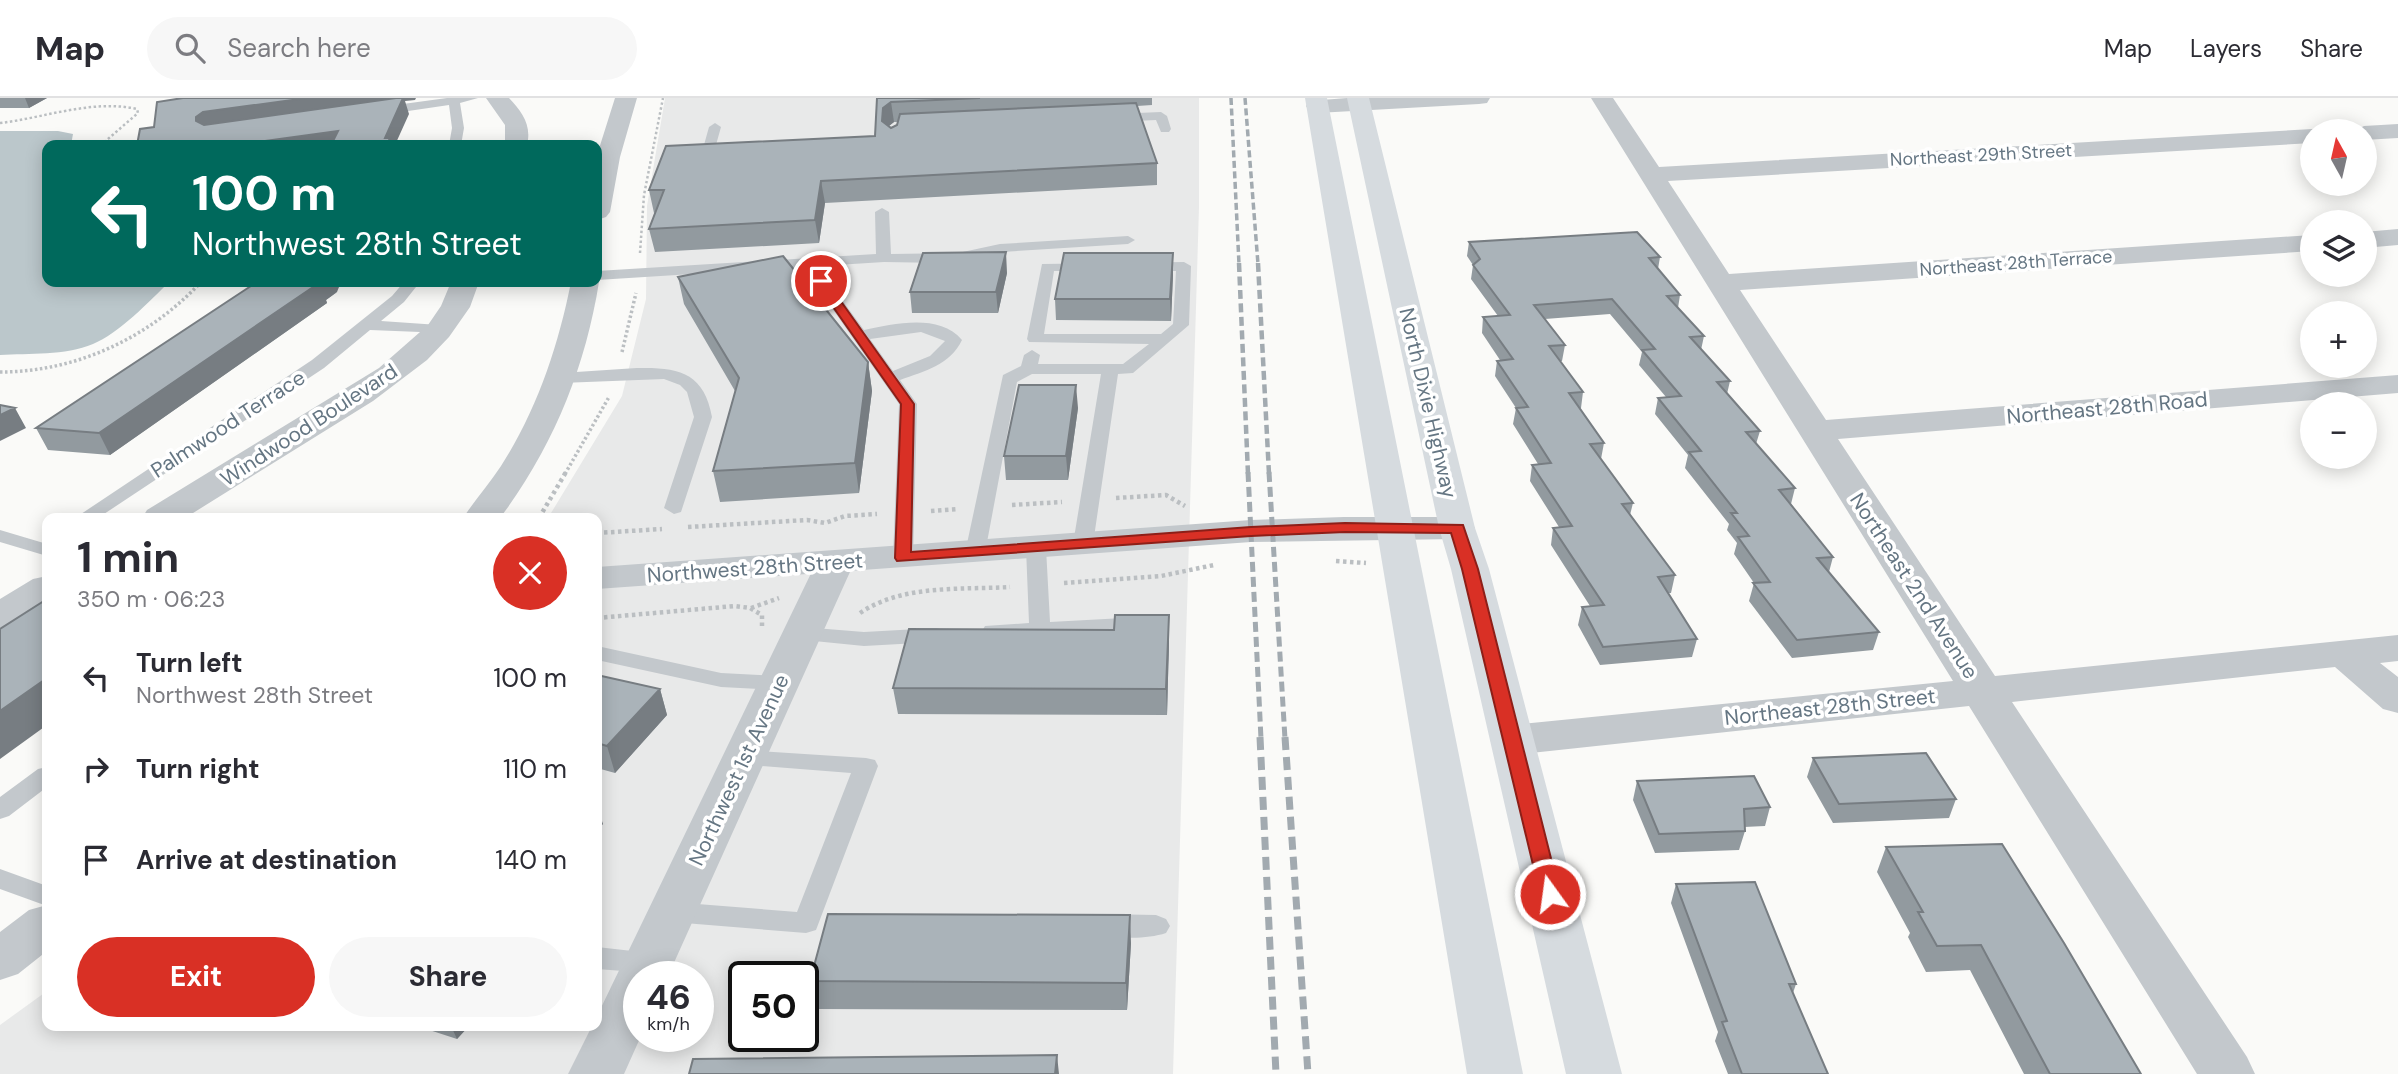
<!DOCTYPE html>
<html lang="en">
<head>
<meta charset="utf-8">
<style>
	body { margin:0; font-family:"DM Sans",sans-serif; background:#f7f7f7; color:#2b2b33; height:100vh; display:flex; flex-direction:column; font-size:26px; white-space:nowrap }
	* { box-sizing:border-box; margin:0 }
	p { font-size:23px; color:#7c7c81 }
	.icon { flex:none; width:38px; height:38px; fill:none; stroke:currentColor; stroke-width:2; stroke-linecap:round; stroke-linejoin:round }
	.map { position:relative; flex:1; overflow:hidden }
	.sheet { position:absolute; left:42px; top:415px; width:560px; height:518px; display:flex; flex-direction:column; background:#fff; border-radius:14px; box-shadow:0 4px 18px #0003 }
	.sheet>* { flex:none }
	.guide { position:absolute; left:42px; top:42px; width:560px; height:147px; border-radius:14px; box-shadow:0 4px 18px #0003; background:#00695c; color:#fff; overflow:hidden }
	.needle { width:46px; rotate:352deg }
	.tools { position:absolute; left:2300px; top:21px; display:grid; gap:14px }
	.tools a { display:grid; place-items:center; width:77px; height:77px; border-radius:50%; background:#fff; box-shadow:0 4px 18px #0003; font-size:35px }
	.speed { position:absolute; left:623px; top:863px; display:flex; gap:14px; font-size:35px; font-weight:700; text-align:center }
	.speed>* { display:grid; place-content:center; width:91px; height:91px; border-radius:50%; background:#fff; box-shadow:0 4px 18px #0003; line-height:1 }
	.speed small { font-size:18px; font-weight:400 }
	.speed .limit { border:4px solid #111; border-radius:10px; background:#fff; color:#111 }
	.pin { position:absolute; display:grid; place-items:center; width:60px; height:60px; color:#fff; margin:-30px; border:4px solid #fff; border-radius:50%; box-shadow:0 2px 7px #0007 }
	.me { position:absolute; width:77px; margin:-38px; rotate:346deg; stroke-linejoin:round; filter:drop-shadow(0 0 5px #0008) }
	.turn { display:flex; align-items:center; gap:24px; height:147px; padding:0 35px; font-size:32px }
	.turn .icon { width:91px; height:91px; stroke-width:2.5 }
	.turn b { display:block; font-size:49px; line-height:60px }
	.round { display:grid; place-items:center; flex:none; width:74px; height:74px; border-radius:37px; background:#f7f7f7 }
	.headline { display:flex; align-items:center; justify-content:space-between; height:119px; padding:0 35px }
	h1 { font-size:42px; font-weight:700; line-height:52px }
	.cta { display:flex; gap:14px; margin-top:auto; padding:14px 35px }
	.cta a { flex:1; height:80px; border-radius:42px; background:#d93025; color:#fff; font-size:28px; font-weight:700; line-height:80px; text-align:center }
	.cta a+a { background:#f7f7f7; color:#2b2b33 }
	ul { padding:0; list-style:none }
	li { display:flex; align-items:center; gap:21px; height:91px; padding:0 35px }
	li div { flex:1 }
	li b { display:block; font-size:26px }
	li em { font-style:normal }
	header { display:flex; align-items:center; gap:42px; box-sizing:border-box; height:98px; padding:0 35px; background:#fff; border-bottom:2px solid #e1e1e2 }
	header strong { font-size:33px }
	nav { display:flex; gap:38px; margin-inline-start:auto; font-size:24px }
	.search { width:490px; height:63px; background:#f7f7f7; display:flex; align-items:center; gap:18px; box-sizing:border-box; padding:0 24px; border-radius:38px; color:#7c7c81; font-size:26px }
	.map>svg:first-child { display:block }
</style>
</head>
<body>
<header>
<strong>Map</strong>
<div class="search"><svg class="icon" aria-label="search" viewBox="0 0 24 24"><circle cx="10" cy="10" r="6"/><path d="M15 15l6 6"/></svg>Search here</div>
<nav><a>Map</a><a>Layers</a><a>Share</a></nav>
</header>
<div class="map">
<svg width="2398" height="976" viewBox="0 0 2398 976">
	<rect width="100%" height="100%" fill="#fafaf8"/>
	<path fill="#e8e9e9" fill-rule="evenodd" d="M665,0H1199V109L1173,976H0V927L47,893V928H597V420H548L622,298L646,201L647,108ZM639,878H698V938H639ZM744,878H803V938H744Z"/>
	<path fill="#bbc7cb" d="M0,33H58L73,36L71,47H47V184H169C150,203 118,236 93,246C65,258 29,255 0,257Z"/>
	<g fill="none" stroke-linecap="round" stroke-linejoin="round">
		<path stroke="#bbbfc2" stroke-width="2.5" stroke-dasharray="2.5 2.5" stroke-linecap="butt" d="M0,25C44,20 92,1 137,11L138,15L101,47
			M640,155L644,97L663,0"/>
		<path stroke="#bbbfc2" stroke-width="3.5" stroke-dasharray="2.5 2.5" stroke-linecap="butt" d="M622,254L636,195
			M0,274C76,274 149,240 201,184
			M565,376L609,299"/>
		<path stroke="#bbbfc2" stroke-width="4.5" stroke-dasharray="3.5 3.5" stroke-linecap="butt" d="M1116,400L1166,397L1185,408
			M1012,407L1062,404
			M931,413L958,411
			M539,420L566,374
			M688,429L807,422L825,425L845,418L877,416
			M597,435L662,431
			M1336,463L1366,465
			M1064,485L1161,478L1214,467
			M751,510L779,500
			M860,515C903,486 960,492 1010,489
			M597,520L735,508L750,510L762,517V531"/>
		<path fill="#c3c8cc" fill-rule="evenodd" d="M447,0H478L460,5L464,30L461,47H449L452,30L449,7L381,17L375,13L381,9Z
			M1161,14L1167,18L1171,31L1169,34H1161L1156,22L1114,24L1108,20L1114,16Z
			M715,25L721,29L714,54L708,58L703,57L702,54L709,29Z
			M882,110L889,114L891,156L958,155L1000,146L1128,138L1135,142L1128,146L1002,154L972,162L943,165L884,164L597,182V173L876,156L875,114Z
			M1184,164L1191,168L1189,227L1133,275L1118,276L1093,446L1090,450H1076L1073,446L1101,276H1032L1017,284L985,455L982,459H968L965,455L1003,277L1021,268L1024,257L1032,252L1040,257L1038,266H1123L1149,246L1029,244L1027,241L1042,166ZM1054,173H1176L1173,226L1161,236H1044Z
			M821,178L826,180L864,232C894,226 939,215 962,242C950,267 925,273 900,282L917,306L913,460L910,464H896L893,460L899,306L813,183ZM921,234L945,243L930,258L893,273L870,241Z
			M404,184H420L404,204L381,223L439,227L447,232L445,235L370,232L324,270L98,420H75L312,262L392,198Z
			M637,270C678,269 704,274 712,319L681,414L674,416L664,410L694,319L687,294L680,287L664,281L561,285L552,280L561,275Z
			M0,432L47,446V458L0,444Z
			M1036,444L1043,446L1046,450L1050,524L1142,519L1150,521L1153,526L1150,531L993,540L985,538L982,533L985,528L1029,525L1026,450L1029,446Z
			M802,529L864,534L936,530L944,532L947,537L944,542L936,544L864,548L794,541L791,536L794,531Z
			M597,548L721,575L779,578L787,580L790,585L787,590L779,592L721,589L597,562Z
			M744,652L866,660L875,662L878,668L816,832L806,835L672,824L662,821L658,814L662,807L672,804L797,814L851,675L735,666L732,660L735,654Z
			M47,669V689L9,718L0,721V699L38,671Z
			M0,771L47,788V808L0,791Z
			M1102,816L1156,817L1166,821L1170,828L1166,835C1145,842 1113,841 1092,834L1088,827L1092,820Z
			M597,849L659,856L663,864L659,872L649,875L597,871Z"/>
		<path fill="#c3c8cc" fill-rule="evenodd" d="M486,0H509C522,14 532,27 527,47H505V27Z
			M1347,0H1490L1487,5L1479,6L1317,15L1309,13L1306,8L1309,3Z
			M1591,0H1613L1659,69L2312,31L2320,33H2312V45L1668,83L1729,176L2312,137V153L1740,192L1826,322L2398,277V295L1838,341L1995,578L2398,537V563L2380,565L2398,579V615L2383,611L2335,569L2012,604L2247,959L2255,976H2197L1969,608L1512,657L1496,652L1490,642L1496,632L1512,627L1953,583Z
			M2398,26V40L2364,42V33H2354L2364,28Z
			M2398,131V147L2364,150V134Z
			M451,184H479L470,209L449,239L427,262L373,303L185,420H142L147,412L379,270L428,227L441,208Z
			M835,454L848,457L854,465L668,878H639V938H641L624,976H568L592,928H597V918L816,465L822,457Z
			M47,478V506L14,526L0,530V501L33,481Z"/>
		<path fill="#c3c8cc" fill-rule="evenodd" d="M615,0H637L620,59L610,114L606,119L597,122V57Z
			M597,181L599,184C585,271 553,349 500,420H463C475,402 489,386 501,368C537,312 558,249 571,184H597Z
			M1344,419H1457L1470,422L1475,430L1470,438L1457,441L1251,444L597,491V469L1251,422Z
			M47,807V853L18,876L0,882V834L29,812Z"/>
		<path fill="#d6dbdf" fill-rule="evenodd" d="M1305,0H1327L1523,976H1467Z
			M1347,0H1369L1475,430L1489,471L1622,976H1566L1451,471L1439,430Z"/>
		<path stroke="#a2aab0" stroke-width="3.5" stroke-dasharray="7 3.5" stroke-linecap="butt" d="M1231,0L1239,166
			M1245,0L1258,166"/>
		<path stroke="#a2aab0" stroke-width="4.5" stroke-dasharray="9 4.5" stroke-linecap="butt" d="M1239,165L1248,376
			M1258,165L1269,376"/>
		<path stroke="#a2aab0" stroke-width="5" stroke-dasharray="10 5" stroke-linecap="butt" d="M1248,374L1261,641
			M1269,374L1285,641"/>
		<path stroke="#a2aab0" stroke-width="7" stroke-dasharray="13 7" stroke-linecap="butt" d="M1260,639L1276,976
			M1285,639L1308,976"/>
	</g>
	<path fill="#929a9f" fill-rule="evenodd" d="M0,0H47L29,10H0Z
		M877,0H1152V7L1137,8L1157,65V87L825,105L819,145L655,154L649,131L656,114L654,115L649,92L875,38ZM894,24H898L897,27L891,30L889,28Z
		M1469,144L1660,159L1658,171L1680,197L1678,210L1704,238L1701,252L1730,283L1727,296L1760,333L1756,346L1795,390L1791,406L1833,459L1829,474L1879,534L1873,552L1792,560L1749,503L1754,485L1734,456L1737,445L1727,432L1729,426L1685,370L1688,357L1655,316L1658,300L1666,299L1639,267L1642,254L1610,216L1545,221L1565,247L1562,263H1560L1583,294L1581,310H1579L1604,345L1601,361L1633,405L1630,417L1675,477L1671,495H1668L1697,541L1692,559L1600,567L1578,527L1582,509L1590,508L1551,447L1553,430L1559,429L1530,383L1532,367L1538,366L1513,326L1516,310L1495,278L1497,263L1500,262L1482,235L1483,219L1498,218L1471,181L1473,167L1467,158Z
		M1173,155V176L1171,223L1056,222L1055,201Z
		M1007,175L998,215H912L910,194Z
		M678,179L868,264L872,293L859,395L720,404L713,373L735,293L684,206Z
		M337,194L326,202L327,205L110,357L48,352L36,330Z
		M1078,310L1068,382H1006L1004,358Z
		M1169,543L1167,617L898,616L893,590Z
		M597,577L660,591L667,617L615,675L597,670Z
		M1813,660L1956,701L1949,720L1833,725L1807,679Z
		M1637,683L1770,709L1765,728L1744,729L1745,733L1739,752L1655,755L1633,702Z
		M1886,749L2141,976H2024L1970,872L1926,874L1908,839L1910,835L1877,774Z
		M1676,786L1796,886L1793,895L1828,976H1728L1715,943L1718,934L1671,805Z
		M1131,845L1127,912L816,911L810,883Z
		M417,928H469L457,941Z"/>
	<path fill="#777d82" d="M25,0H47L29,10Z
		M307,0H416L415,2L405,3L409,16L395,47H387L385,40L401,4L210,31L196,23V19L203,14Z
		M891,4L894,24L885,31L882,23L883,10Z
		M338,33L343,47H236Z
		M821,83L825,105L819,145L815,122Z
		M1006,154L1007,175L998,215L996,194Z
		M1173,155V176L1171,223L1170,201Z
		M316,184H341L337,194L326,202L327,205L110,357L99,335Z
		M868,264L872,293L859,395L855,365Z
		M1076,287L1078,310L1068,382L1066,358Z
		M15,310L26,330L0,343V317Z
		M1169,517V543L1167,617L1166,591Z
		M47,580V627L0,661V613Z
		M660,591L667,617L615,675L607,648Z
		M597,708L603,726L597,733Z
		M1130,817L1131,845L1127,912L1126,885Z
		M451,928H469L457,941Z
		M1057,957L1059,976H1055Z"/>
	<path fill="#aab3b9" stroke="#777d82" stroke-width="2" d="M183,0H307L203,14L196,19V23L204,27L396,0H403L385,40H390L387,47H331L338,33L236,47H137L140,31L154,29L157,4Z
		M877,0H980L891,4L883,10L882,23L891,30L897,27L900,16L1136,5L1157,65L821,83L815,122L649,131L664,92H649L666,48L875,38Z
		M1637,134L1660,159L1649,160L1680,197L1667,198L1704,238L1690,239L1730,283L1717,284L1760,333L1746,334L1795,390L1779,392L1833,459L1817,460L1879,534L1797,542L1753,485L1770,484L1738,439L1749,438L1731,415H1737L1689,354L1701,353L1658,300L1681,298L1642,252L1655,251L1612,201L1534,207L1565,247L1549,248L1583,294L1569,295L1604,345L1590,346L1633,405L1622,406L1675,477L1658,479L1697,541L1603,549L1582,509L1604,507L1553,430L1572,428L1532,367L1551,365L1516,310L1528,309L1497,263L1513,261L1483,219L1510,217L1473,167L1480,161L1469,144Z
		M1006,154L996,194H910L923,155Z
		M1064,155H1173L1170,201H1055Z
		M783,158L868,264L855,365L713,373L739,280L678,179Z
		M257,184H316L315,185H319L99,335L36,330Z
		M1019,287H1076L1066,358H1004Z
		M0,307L15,310L0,317Z
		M47,501V580L0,613V531Z
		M1115,517H1169L1166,591L893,590L909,531L1114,532Z
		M597,577L660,591L607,648L597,645Z
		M1926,655L1956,701L1839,706L1813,660Z
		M1754,678L1770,709L1744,711L1745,733L1659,736L1637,683Z
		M2002,746L2064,845L2141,976H2050L1981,847L1937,848L1918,814H1923L1886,749Z
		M1755,784L1796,886H1789L1828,976H1742L1722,924L1727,923L1676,786Z
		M828,816L1130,817L1126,885L810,883Z
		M1057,957L1055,976H689L693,961Z"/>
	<path fill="#d93025" stroke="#8d1f18" stroke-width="2" d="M817,181H825L914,306L911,454L1251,429L1345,425L1463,427L1478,471L1560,796L1557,801L1550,804L1543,801L1540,796L1462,471L1451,435L1345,434L1251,438L897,463L895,460L901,306L815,183Z"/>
	<g text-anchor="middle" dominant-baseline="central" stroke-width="7" stroke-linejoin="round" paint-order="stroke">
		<g font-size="18" fill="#657683" stroke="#fff">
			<text transform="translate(1981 57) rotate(-3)">Northeast 29th Street</text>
			<text transform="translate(2016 165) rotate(-4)">Northeast 28th Terrace</text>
		</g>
		<g font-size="21" fill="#657683" stroke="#fff">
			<text transform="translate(1428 305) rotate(77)">North Dixie Highway</text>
			<text transform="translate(2107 310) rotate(-5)">Northeast 28th Road</text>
			<text transform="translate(228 326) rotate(-33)">Palmwood Terrace</text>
			<text transform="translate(309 327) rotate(-33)">Windwood Boulevard</text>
			<text transform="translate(755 470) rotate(-4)">Northwest 28th Street</text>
			<text transform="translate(1914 488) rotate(57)">Northeast 2nd Avenue</text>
			<text transform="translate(1830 609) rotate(-6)">Northeast 28th Street</text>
			<text transform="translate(739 672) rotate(-65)">Northwest 1st Avenue</text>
		</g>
	</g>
</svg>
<div class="tools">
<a><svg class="needle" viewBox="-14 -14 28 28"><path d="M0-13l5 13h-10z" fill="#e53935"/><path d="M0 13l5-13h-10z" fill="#7c7c81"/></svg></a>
<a><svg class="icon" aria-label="layers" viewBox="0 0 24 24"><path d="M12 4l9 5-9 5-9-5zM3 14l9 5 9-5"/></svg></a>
<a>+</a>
<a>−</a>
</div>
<div class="speed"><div>46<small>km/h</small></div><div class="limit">50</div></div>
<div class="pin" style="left:821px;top:183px;background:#d93025"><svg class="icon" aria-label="arrive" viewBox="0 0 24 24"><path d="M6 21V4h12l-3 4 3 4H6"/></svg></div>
<svg class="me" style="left:1550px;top:796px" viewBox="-20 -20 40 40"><circle r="17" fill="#d93025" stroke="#fff" stroke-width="3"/><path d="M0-11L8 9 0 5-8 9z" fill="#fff"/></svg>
<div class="guide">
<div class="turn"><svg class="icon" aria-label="left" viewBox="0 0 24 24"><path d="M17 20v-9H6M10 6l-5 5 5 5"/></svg><div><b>100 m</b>Northwest 28th Street</div></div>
</div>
<section class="sheet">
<div class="headline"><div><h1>1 min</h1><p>350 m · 06:23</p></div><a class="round" style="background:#d93025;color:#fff"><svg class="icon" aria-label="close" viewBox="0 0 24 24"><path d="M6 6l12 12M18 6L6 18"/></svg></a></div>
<ul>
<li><svg class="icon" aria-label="left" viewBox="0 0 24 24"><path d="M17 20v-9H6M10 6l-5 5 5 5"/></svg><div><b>Turn left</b><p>Northwest 28th Street</p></div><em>100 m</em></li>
<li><svg class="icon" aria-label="right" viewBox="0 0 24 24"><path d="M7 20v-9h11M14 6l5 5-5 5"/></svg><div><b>Turn right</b></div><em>110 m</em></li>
<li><svg class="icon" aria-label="arrive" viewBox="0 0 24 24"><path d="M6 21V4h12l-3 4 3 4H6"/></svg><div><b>Arrive at destination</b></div><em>140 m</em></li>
</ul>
<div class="cta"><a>Exit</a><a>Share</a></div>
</section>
</div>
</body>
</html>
